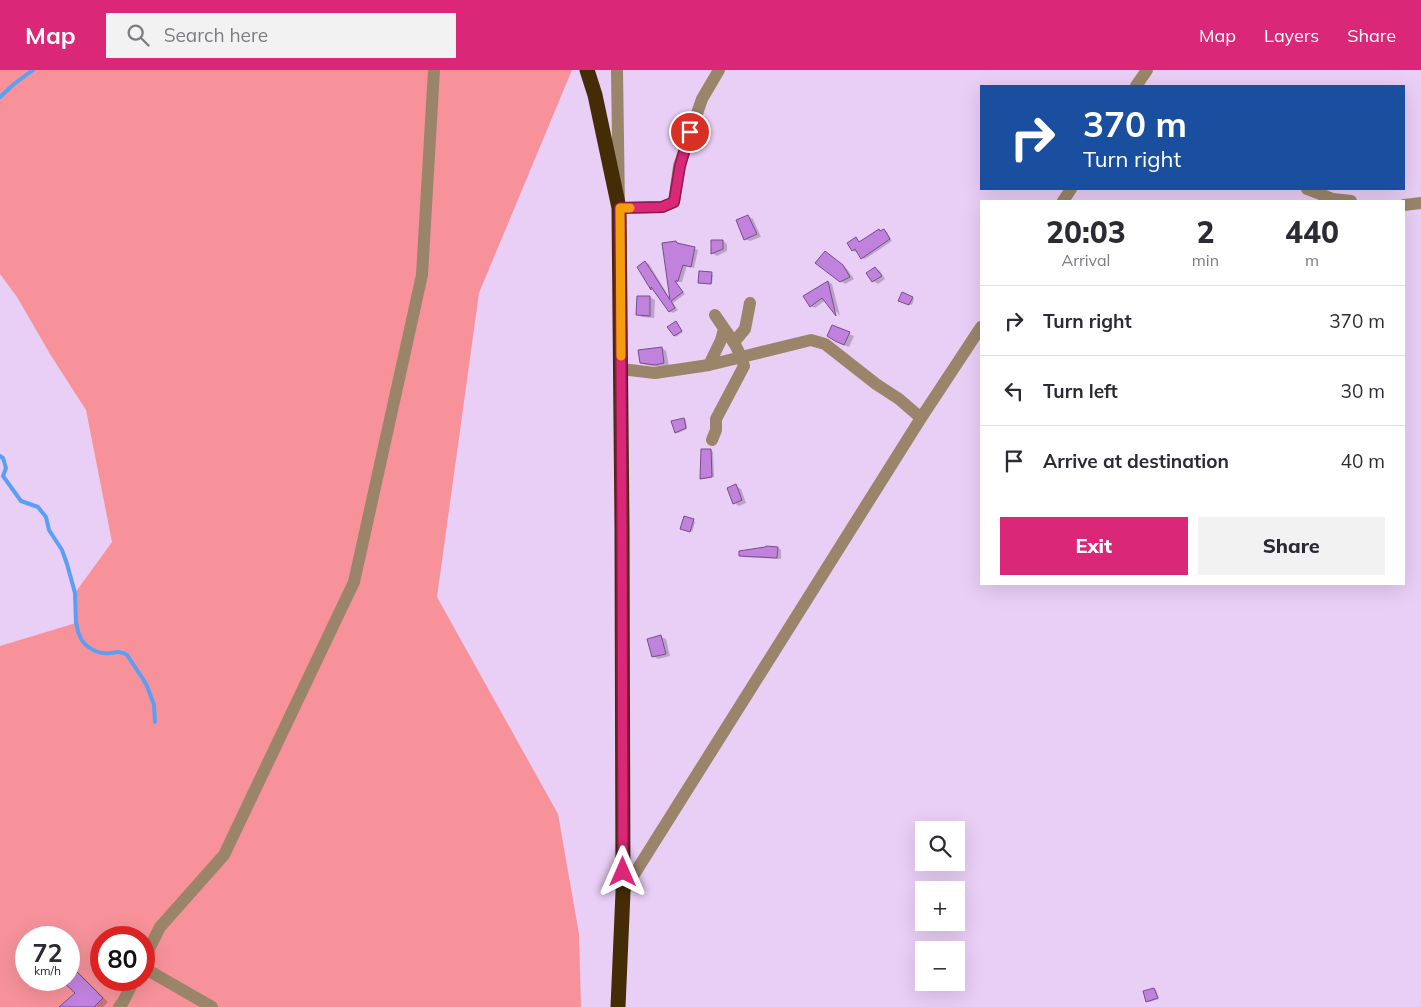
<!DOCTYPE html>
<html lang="en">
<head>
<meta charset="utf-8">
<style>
	body { margin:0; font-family:Mulish,sans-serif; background:#f2f2f3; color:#2b2b33; height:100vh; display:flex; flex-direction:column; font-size:19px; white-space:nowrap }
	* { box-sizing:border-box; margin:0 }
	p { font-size:16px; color:#7c7c81 }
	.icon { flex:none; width:28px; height:28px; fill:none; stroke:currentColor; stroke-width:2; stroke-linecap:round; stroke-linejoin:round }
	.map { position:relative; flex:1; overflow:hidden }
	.side { position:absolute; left:980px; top:130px; width:425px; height:385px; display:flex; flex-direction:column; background:#fff; border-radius:0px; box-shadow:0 5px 20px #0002 }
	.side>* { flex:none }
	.banner { position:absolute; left:980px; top:15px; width:425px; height:105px; border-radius:0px; box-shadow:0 5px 20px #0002; background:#1a4fa0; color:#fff; overflow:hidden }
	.fabs { position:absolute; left:915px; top:751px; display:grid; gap:10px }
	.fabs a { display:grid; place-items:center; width:50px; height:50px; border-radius:0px; background:#fff; box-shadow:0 5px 20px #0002; font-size:25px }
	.speed { position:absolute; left:15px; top:856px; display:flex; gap:10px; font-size:25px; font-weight:700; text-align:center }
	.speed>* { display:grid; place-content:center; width:65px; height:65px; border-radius:50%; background:#fff; box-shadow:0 5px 20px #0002; line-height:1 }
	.speed small { font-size:12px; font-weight:400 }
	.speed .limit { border:8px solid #d22; background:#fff; color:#111 }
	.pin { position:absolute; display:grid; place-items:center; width:42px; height:42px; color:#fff; margin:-21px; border:2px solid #fff; border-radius:50%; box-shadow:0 1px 5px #0007 }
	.me { position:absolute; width:55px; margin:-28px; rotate:0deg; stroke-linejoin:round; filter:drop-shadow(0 0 4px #0008) }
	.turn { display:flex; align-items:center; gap:18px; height:105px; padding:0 20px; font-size:22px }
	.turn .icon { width:65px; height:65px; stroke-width:2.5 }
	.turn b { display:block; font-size:35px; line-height:42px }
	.eta { display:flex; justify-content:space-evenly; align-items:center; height:85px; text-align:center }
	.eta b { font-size:30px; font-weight:800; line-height:35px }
	.button { display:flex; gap:10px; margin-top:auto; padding:10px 20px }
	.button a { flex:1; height:58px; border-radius:0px; background:#db2777; color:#fff; font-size:20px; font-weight:800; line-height:58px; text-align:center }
	.button a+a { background:#f2f2f3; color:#2b2b33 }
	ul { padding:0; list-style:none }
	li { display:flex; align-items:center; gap:15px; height:70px; padding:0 20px; border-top:1px solid #e1e1e2 }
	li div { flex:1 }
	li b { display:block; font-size:19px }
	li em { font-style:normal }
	header { display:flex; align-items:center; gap:30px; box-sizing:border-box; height:70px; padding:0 25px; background:#db2777; color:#fff }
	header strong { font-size:24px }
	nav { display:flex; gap:28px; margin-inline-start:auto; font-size:18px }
	.search { width:350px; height:45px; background:#f2f2f3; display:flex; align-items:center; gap:12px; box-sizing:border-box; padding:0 18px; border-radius:0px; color:#7c7c81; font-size:19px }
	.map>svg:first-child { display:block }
</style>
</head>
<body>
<header>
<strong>Map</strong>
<div class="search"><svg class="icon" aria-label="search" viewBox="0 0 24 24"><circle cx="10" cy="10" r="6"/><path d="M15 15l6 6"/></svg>Search here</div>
<nav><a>Map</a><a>Layers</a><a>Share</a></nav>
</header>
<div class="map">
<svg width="1421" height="937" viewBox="0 0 1421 937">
	<rect width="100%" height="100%" fill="#e9cef6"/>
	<path fill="#f7929a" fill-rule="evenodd" d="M0,0H572L479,223L437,527L558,744L579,864L581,937H0V576L76,553L75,523L112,472L86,340L50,284L17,227L0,204ZM26,868H69V910H26ZM101,868H144V910H101Z"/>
	<path fill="#0003" d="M748,146L753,149L761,167L750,171L745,169Z
		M884,160L887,162L892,171L865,189L862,188L857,181L855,182L852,180L856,169L860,173L879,161L881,162Z
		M712,171H723L727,174V181L717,186L712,183Z
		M676,172L698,180L694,198L687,196L682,212H676L685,224L673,233L678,240L673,243L670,241L655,221L652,219L638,197L645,192L649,194L671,230Z
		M830,185L847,199L854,209L845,214L841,211Z
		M875,198L880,201L885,209L878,214L873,211Z
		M711,204L713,205L712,214L700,212Z
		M828,212L832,214L840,246L826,230L815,238L811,236Z
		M903,224L914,229L912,235L900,230Z
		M638,227H650L655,230L654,248L642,247L638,245Z
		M678,254L683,262L676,267L674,265Z
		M849,264L854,266L849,277L841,274Z
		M662,278L666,281L669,296L660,297L646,295L641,292Z
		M684,349L686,350L687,359L678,363L676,362Z
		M711,380L713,382L714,407L703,409L702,408Z
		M736,416L741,419L746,433L739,436L734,433Z
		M685,448L695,452L692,462L683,459Z
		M778,478L781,480V489L744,487L740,485Z
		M661,567L666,569L670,586L658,589L653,586Z
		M72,898L78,902L108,932L103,937H61L76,923L63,910H69V901Z
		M1154,919L1156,920L1159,929L1149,932L1147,931Z"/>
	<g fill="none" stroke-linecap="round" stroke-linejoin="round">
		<path stroke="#5b9ff4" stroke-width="4" d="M0,27L14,14L33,0
			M0,386L3,388L6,398L3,406L21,431L38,437L46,447L49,460L62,480L67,494L75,523L76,553C78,557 77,561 79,564C83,577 98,585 111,583C117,582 122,581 127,585L143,609L147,616L154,635L155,652"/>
	</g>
	<path fill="#c082dc" stroke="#774e89" d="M748,145L757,164L744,170L736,150Z
		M879,159L880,161L884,159L890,169L861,189L855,179L852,181L847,173L856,167L859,172Z
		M711,170H723V179L711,184Z
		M676,171L677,173L695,177L691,197L683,195L678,211H675L683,222L671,231L675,238L669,242L651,217V220L637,197L645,191L670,230L662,173Z
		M825,181L843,195L850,207L840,212L815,193Z
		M875,197L882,206L872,212L866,203Z
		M699,201L712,202L711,214L698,213Z
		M828,211L836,246L822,228L810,237L803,226Z
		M902,222L913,227L909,235L898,231Z
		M637,226H650V246L636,245Z
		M676,251L682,261L674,266L667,257Z
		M832,255L850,262L844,275L835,271L827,266Z
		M662,277L664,293L655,295L640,293L638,280Z
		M684,348L686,358L675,363L671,351Z
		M701,379H711L712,407L700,409Z
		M736,414L742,430L733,434L727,418Z
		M684,446L694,449L690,462L680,459Z
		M766,476L778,477L777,488L739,486V481L765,477Z
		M661,565L666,584L652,587L647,569Z
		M69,894L103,928L94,937H59L75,923L61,910H69Z
		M1154,918L1158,928L1146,932L1143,921Z"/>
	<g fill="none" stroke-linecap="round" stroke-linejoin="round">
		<path stroke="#9a856a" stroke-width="12" d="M617,0L619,138L663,137L674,132L679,96L702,29L719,0
			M1136,16L1147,0
			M1307,119L1333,129L1351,131
			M1063,131L1071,119
			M1404,135L1421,133
			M734,272L745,259L750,233
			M709,295L721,270L724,259
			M621,299L655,303L709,295L811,270L825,274L876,314L899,329L921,348
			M712,370L716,360V349L744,296C739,276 726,262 715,245
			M623,822L921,348L981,257
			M144,889L160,857L224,785L354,512L422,205L434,0
			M144,898L212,937
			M119,937L123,932L134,910"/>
		<path stroke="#432c06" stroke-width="15" d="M587,0L595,25L619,138L622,458L623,822L618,937"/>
	</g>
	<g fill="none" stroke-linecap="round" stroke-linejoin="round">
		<g stroke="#8e194d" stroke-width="12">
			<path id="route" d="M623,802L622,458L620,138L662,137L674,132L680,96L690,62"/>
		</g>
		<use href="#route" stroke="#db2777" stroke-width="9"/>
		<path stroke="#f59e0b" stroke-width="9" d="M621,286L620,138H630"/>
	</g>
</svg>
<div class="fabs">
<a><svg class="icon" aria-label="search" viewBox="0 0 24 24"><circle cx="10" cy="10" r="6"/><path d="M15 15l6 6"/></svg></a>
<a>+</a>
<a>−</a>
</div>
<div class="speed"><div>72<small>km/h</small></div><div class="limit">80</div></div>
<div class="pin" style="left:690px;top:62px;background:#d93025"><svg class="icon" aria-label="arrive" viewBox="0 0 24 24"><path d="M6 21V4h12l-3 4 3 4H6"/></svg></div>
<svg class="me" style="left:623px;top:802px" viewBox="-20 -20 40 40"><path d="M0-17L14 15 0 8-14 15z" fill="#db2777" stroke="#fff" stroke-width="4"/></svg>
<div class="banner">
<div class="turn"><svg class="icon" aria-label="right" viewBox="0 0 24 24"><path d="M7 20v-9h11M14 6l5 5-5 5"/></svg><div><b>370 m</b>Turn right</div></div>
</div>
<section class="side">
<div class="eta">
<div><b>20:03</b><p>Arrival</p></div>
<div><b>2</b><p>min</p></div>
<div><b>440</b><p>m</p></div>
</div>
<ul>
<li><svg class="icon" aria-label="right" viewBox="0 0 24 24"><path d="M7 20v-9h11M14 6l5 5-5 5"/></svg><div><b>Turn right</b></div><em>370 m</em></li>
<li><svg class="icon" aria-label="left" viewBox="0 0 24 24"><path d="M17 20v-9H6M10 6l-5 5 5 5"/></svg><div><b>Turn left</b></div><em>30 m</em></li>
<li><svg class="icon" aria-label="arrive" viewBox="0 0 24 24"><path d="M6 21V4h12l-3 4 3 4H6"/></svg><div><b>Arrive at destination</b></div><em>40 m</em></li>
</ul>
<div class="button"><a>Exit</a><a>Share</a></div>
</section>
</div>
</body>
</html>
